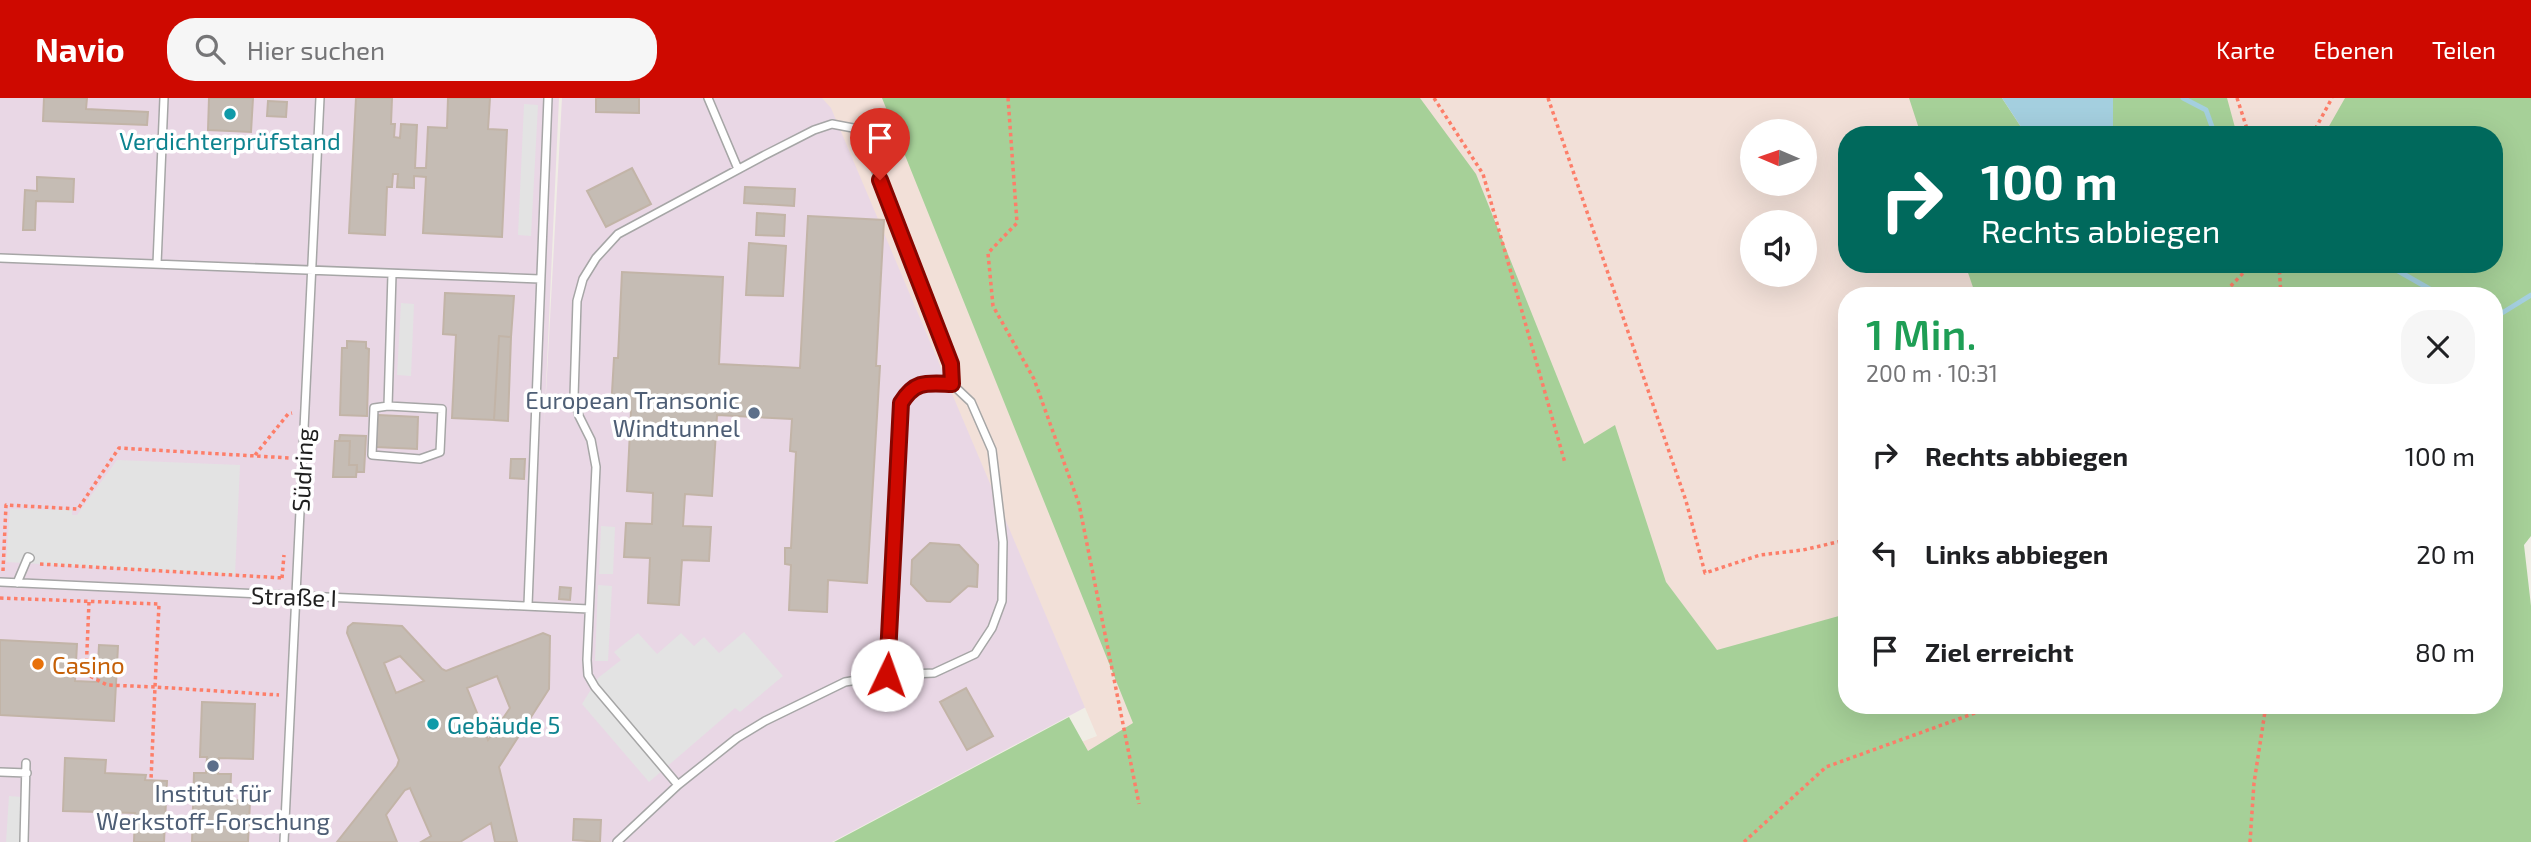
<!DOCTYPE html>
<html lang="de">
<head>
<meta charset="utf-8">
<style>
	body { margin:0; font-family:"Exo 2",sans-serif; background:#f6f6f6; color:#202124; height:100vh; display:flex; flex-direction:column; font-size:26px; white-space:nowrap }
	* { box-sizing:border-box; margin:0 }
	p { font-size:23px; color:#757577 }
	.icon { flex:none; width:38px; height:38px; fill:none; stroke:currentColor; stroke-width:2; stroke-linecap:round; stroke-linejoin:round }
	.map { position:relative; flex:1; overflow:hidden }
	.panel { position:absolute; left:1838px; top:189px; width:665px; height:427px; display:flex; flex-direction:column; background:#fff; border-radius:28px; box-shadow:0 7px 28px #0002 }
	.panel>* { flex:none }
	.banner { position:absolute; left:1838px; top:28px; width:665px; height:147px; border-radius:28px; box-shadow:0 7px 28px #0002; background:#00695c; color:#fff; overflow:hidden }
	.needle { width:46px; rotate:272deg }
	.fabs { position:absolute; left:1740px; top:21px; display:grid; gap:14px }
	.fabs a { display:grid; place-items:center; width:77px; height:77px; border-radius:50%; background:#fff; box-shadow:0 7px 28px #0002; font-size:35px }
	.pin { position:absolute; display:grid; place-items:center; width:60px; height:60px; color:#fff; margin:-72px -30px; border-radius:50% 50% 50% 0; rotate:-45deg; box-shadow:0 0 7px #0007 }
	.pin .icon { rotate:45deg }
	.me { position:absolute; width:77px; margin:-38px; rotate:3deg; stroke-linejoin:round; filter:drop-shadow(0 0 5px #0008) }
	.turn { display:flex; align-items:center; gap:24px; height:147px; padding:0 28px; font-size:32px }
	.turn .icon { width:91px; height:91px; stroke-width:2.5 }
	.turn b { display:block; font-size:49px; line-height:60px }
	.round { display:grid; place-items:center; flex:none; width:74px; height:74px; border-radius:28px; background:#f6f6f6 }
	.summary { display:flex; align-items:center; justify-content:space-between; height:119px; padding:0 28px }
	h1 { font-size:42px; font-weight:600; line-height:52px; color:#1e9e55 }
	ul { padding:0; list-style:none }
	li { display:flex; align-items:center; gap:21px; height:98px; padding:0 28px }
	li div { flex:1 }
	li b { display:block; font-size:26px }
	li em { font-style:normal }
	header { display:flex; align-items:center; gap:42px; box-sizing:border-box; height:98px; padding:0 35px; background:#ce0900; color:#fff }
	header strong { font-size:33px }
	nav { display:flex; gap:38px; margin-inline-start:auto; font-size:24px }
	.search { width:490px; height:63px; background:#f6f6f6; display:flex; align-items:center; gap:18px; box-sizing:border-box; padding:0 24px; border-radius:28px; color:#757577; font-size:26px }
	.map>svg:first-child { display:block }
</style>
</head>
<body>
<header>
<strong>Navio</strong>
<div class="search"><svg class="icon" aria-label="search" viewBox="0 0 24 24"><circle cx="10" cy="10" r="6"/><path d="M15 15l6 6"/></svg>Hier suchen</div>
<nav><a>Karte</a><a>Ebenen</a><a>Teilen</a></nav>
</header>
<div class="map">
<svg width="2531" height="744" viewBox="0 0 2531 744">
	<rect width="100%" height="100%" fill="#f0ede5"/>
	<path fill="#e9d7e5" d="M0,0H559L544,332L562,0H863L1101,601L832,744H0Z"/>
	<path fill="#f2e0d8" fill-rule="evenodd" d="M822,0H2531L2494,198H1846V607L998,676L1097,638L831,10ZM1752,33H1804V86H1752ZM1846,37H2494V166H1846ZM1752,124H1804V177H1752Z"/>
	<path fill="#a6d098" d="M882,0H1420L1476,76L1584,346L1615,327L1666,484L1717,552L1846,516V607H2494V198H1976L1965,166H2494V37H2324L2345,0H2531V438L2524,447L2531,508V744H834L1069,619L1088,653L1133,625Z
		M1909,0H2002L2023,32V37H1921Z
		M2113,0H2227L2237,37H2113Z"/>
	<path fill="#e3e3e3" d="M524,6L538,7L531,138L518,137Z
		M401,205L414,206L411,278L397,277Z
		M117,362L240,367L235,477L6,464L10,411L72,412V417H77Z
		M601,428L615,429L613,476H599Z
		M598,487L612,488L608,563H595Z
		M744,534L783,578L740,614L735,610L649,684L582,606L598,580L621,562L614,554L638,535L657,556L681,535L694,548L704,539L719,555Z
		M9,698L22,699L20,744H6Z"/>
	<path fill="#a4cfdf" d="M2002,0H2113V37H2023V32Z"/>
	<g fill="none" stroke-linecap="round" stroke-linejoin="round">
		<path stroke="#a4cfdf" stroke-width="5" d="M2183,0L2206,12L2215,37
			M2386,166L2442,198
			M2494,220L2531,197"/>
	</g>
	<path fill="#c5bcb4" stroke="#c2b4a7" stroke-width="2" fill-rule="evenodd" d="M44,0H87L86,11L148,14L147,27L43,23Z
		M209,0H253L251,34L208,32Z
		M356,0H392L391,26H395L394,39L400,40L401,26L417,27L415,70H426L428,29L447,30L448,0H490L488,31L507,32L502,139L423,135L426,79L414,78V90L397,89L398,76H393L392,89H387L385,137L349,135Z
		M596,0H639V15L596,14Z
		M268,3L287,4L286,19L267,18Z
		M632,70L651,106L606,129L587,93Z
		M37,79L74,81L73,104L36,103L35,132H23L25,92L37,93Z
		M745,89L795,91L794,108L744,105Z
		M757,115L785,117L784,138L756,137Z
		M808,118L884,122L876,268H880L867,485L828,482L827,514L789,512L791,467L785,466V450H791L796,354L790,353L792,321L717,317L712,398L685,396L683,428L711,429L709,463L682,462L679,507L648,505L650,460L624,459L626,425L652,426L653,395L627,393L631,313L611,312L614,260H618L622,174L723,179L719,266L800,270Z
		M749,145L786,148L783,198L746,197Z
		M445,195L514,198L511,239L499,238L494,322L452,320L456,237L443,236Z
		M499,238L511,239L508,323L494,322Z
		M347,243L366,244V250L369,251L367,318L340,317L342,250H347Z
		M378,317L418,319L417,351L376,349Z
		M340,337L366,338L364,374H357V367H349L350,343H339Z
		M335,343H350L349,367H357L356,379H333Z
		M511,361H525L524,381L510,380Z
		M930,445L959,447L978,467L977,489L968,488L950,504L927,503L911,486L912,462Z
		M560,489L571,490L570,502L559,501Z
		M353,525L402,528L442,571L446,573L543,535L550,538L549,591L499,669L517,744H495L491,725L460,744H421L431,738L410,690L405,692L386,717L397,744H337L397,668L399,662L347,535L348,529ZM400,558L424,583L396,595L384,565ZM497,578L510,610L488,642L467,590Z
		M0,542L77,546L75,583L97,584L99,547L118,548L114,623L0,617Z
		M966,590L993,638L967,652L940,604Z
		M202,604L255,606L253,661L219,660L218,676H231L230,702L250,703L248,744H192L194,675H206L207,659H200Z
		M65,660L106,662L105,675L146,677L145,682L167,683L164,744H134L135,715L63,713Z
		M574,721L601,722L600,744L573,742Z"/>
	<g fill="none" stroke-linecap="round" stroke-linejoin="round">
		<g stroke="#a6a6a6" stroke-width="10">
			<path id="lane" d="M708,0L738,71
				M0,160L540,181
				M157,166L164,0
				M388,308L374,310L372,357L420,361L440,354L442,311L388,308L392,176
				M0,484L589,511
				M17,485L28,459L30,460
				M528,507L548,0
				M0,674L27,675
				M678,687L595,589L588,577L587,562L596,369L591,342L579,318L574,299L577,203L583,181L596,160L618,136L763,58L814,32L832,26L853,30L863,44L872,63L951,266L952,286
				M24,744L26,665
				M284,744L320,0
				M617,744L678,687L737,640L765,623L845,584L887,577L934,575L975,556L992,530L1002,503L1003,444L992,352L971,304L952,286C927,285 915,282 901,305L887,577"/>
		</g>
		<path stroke="#fd7e69" stroke-width="3.5" stroke-dasharray="3.5 3.5" stroke-linecap="butt" d="M1008,0L1017,125L988,155L993,208L1034,281L1079,406L1139,706
			M1434,0L1483,76L1565,365
			M1548,0L1686,403L1705,475L1760,457L1803,452L1846,442
			M2237,0L2249,37
			M2312,37L2332,0
			M2279,166L2281,198
			M2221,198L2252,166
			M255,357L288,316L292,315
			M40,466L284,480
			M3,473L6,407L78,411L119,350L290,360
			M282,480L284,457
			M0,500L159,506L155,589L279,597
			M89,504L86,576L107,587L155,589L151,682
			M1744,744L1826,669L1997,607
			M2250,744L2254,685L2266,607"/>
		<use href="#lane" stroke="#fff" stroke-width="7"/>
	</g>
	<g fill="none" stroke-linecap="round" stroke-linejoin="round">
		<g stroke="#860600" stroke-width="18">
			<path id="route" d="M880,82L951,266L952,286C927,285 915,282 901,305L887,577"/>
		</g>
		<use href="#route" stroke="#ce0900" stroke-width="12"/>
	</g>
	<g fill="#0f9aa8" stroke="#fff" stroke-width="2.5">
		<circle cx="230" cy="16" r="7"/>
		<circle cx="433" cy="626" r="7"/>
	</g>
	<g fill="#5c6f8a" stroke="#fff" stroke-width="2.5">
		<circle cx="754" cy="315" r="7"/>
		<circle cx="213" cy="668" r="7"/>
	</g>
	<circle fill="#e8710a" stroke="#fff" stroke-width="2.5" cx="38" cy="566" r="7"/>
	<g text-anchor="middle" dominant-baseline="central" stroke-width="7" stroke-linejoin="round" paint-order="stroke">
		<g font-size="24" fill="#0d838f" stroke="#fff">
			<text x="230" y="42">Verdichterprüfstand</text>
			<text x="447" y="626" text-anchor="start">Gebäude 5</text>
		</g>
		<g font-size="24" fill="#4e5e75" stroke="#fff" text-anchor="end">
			<text x="740" y="301">European Transonic<tspan x="740" dy="28">Windtunnel</tspan></text>
			<text x="213" y="694" text-anchor="middle">Institut für<tspan x="213" dy="28">Werkstoff-Forschung</tspan></text>
		</g>
		<g font-size="24" fill="#1f1f1f" stroke="#fff">
			<text transform="translate(302 372) rotate(-87)">Südring</text>
			<text transform="translate(294 498) rotate(2)">Straße I</text>
		</g>
		<g font-size="24" fill="#c56008" stroke="#fff" text-anchor="start">
			<text x="52" y="566">Casino</text>
		</g>
	</g>
</svg>
<div class="fabs">
<a><svg class="needle" viewBox="-14 -14 28 28"><path d="M0-13l5 13h-10z" fill="#e53935"/><path d="M0 13l5-13h-10z" fill="#757577"/></svg></a>
<a><svg class="icon" aria-label="sound" viewBox="0 0 24 24"><path d="M4 9h4l5-4v14l-5-4H4zM17 9q2 3 0 6"/></svg></a>
</div>
<div class="pin" style="left:880px;top:82px;background:#d93025"><svg class="icon" aria-label="arrive" viewBox="0 0 24 24"><path d="M6 21V4h12l-3 4 3 4H6"/></svg></div>
<svg class="me" style="left:887px;top:577px" viewBox="-20 -20 40 40"><circle r="19" fill="#fff"/><path d="M0-13L10 11 0 6-10 11z" fill="#ce0900"/></svg>
<div class="banner">
<div class="turn"><svg class="icon" aria-label="right" viewBox="0 0 24 24"><path d="M7 20v-9h11M14 6l5 5-5 5"/></svg><div><b>100 m</b>Rechts abbiegen</div></div>
</div>
<section class="panel">
<div class="summary"><div><h1>1 Min.</h1><p>200 m · 10:31</p></div><a class="round"><svg class="icon" aria-label="close" viewBox="0 0 24 24"><path d="M6 6l12 12M18 6L6 18"/></svg></a></div>
<ul>
<li><svg class="icon" aria-label="right" viewBox="0 0 24 24"><path d="M7 20v-9h11M14 6l5 5-5 5"/></svg><div><b>Rechts abbiegen</b></div><em>100 m</em></li>
<li><svg class="icon" aria-label="left" viewBox="0 0 24 24"><path d="M17 20v-9H6M10 6l-5 5 5 5"/></svg><div><b>Links abbiegen</b></div><em>20 m</em></li>
<li><svg class="icon" aria-label="arrive" viewBox="0 0 24 24"><path d="M6 21V4h12l-3 4 3 4H6"/></svg><div><b>Ziel erreicht</b></div><em>80 m</em></li>
</ul>
</section>
</div>
</body>
</html>
